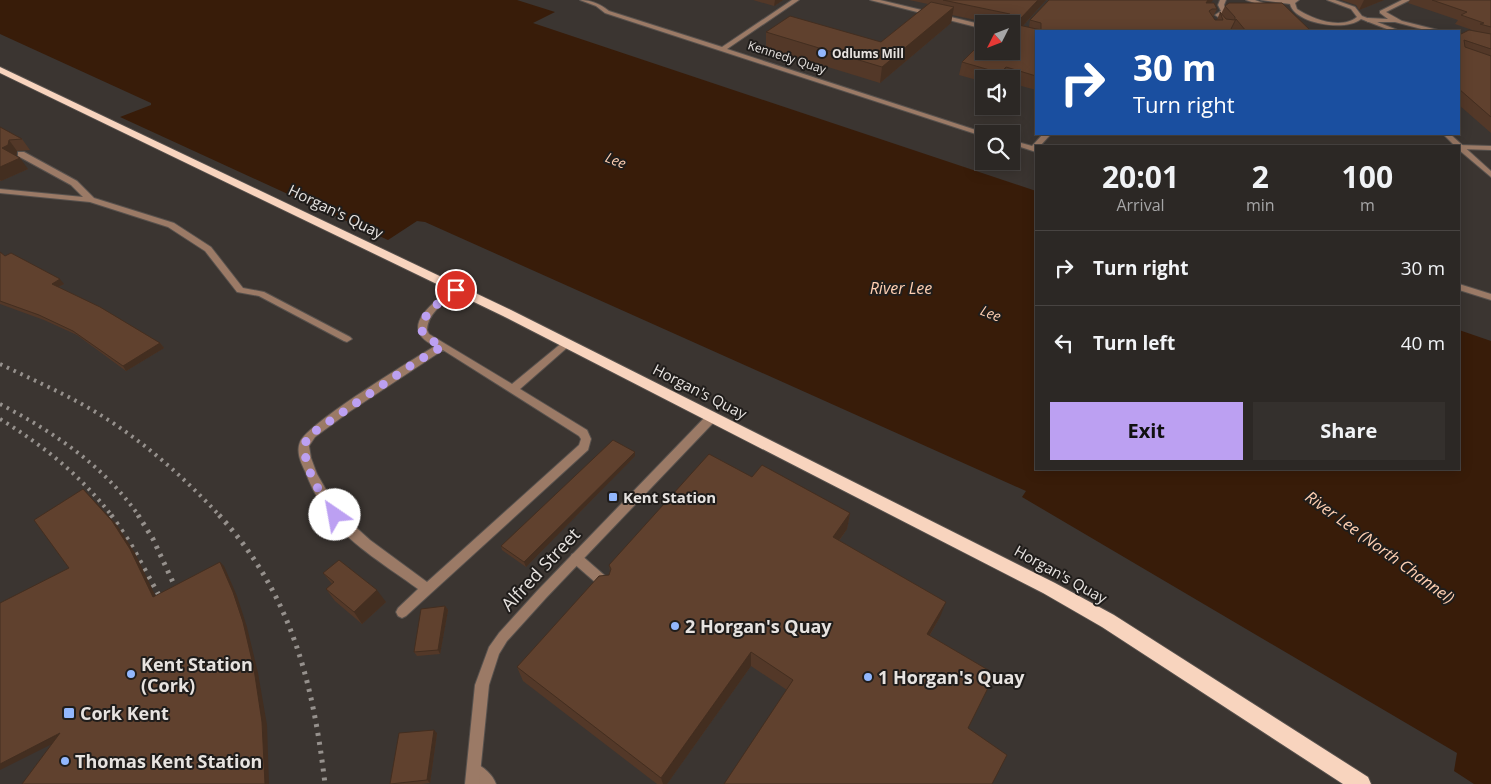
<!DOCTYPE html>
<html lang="en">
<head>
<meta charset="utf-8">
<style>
	body { margin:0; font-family:"Open Sans",sans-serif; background:#34302d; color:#f1f3f6; height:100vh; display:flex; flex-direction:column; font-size:19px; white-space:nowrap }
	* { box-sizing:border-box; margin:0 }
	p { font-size:16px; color:#a6a6a7 }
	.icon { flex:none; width:28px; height:28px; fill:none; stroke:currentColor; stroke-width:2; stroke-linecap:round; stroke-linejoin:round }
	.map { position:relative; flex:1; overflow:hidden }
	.side { position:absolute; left:1035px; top:145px; width:425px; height:325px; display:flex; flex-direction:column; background:#2c2825; border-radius:0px; box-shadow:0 2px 12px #0003,0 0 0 1px #484442 }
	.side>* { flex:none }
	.banner { position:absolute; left:1035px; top:30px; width:425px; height:105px; border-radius:0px; box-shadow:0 2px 12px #0003,0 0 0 1px #484442; background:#1a4fa0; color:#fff; overflow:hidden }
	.needle { width:32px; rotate:228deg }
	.buttons { position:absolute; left:975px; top:15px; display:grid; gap:10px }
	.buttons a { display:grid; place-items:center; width:45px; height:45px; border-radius:0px; background:#2c2825; box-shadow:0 2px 12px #0003,0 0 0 1px #484442; font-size:25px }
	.pin { position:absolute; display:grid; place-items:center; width:42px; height:42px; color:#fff; margin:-21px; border:2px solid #fff; border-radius:50%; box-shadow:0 1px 5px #0007 }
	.me { position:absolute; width:55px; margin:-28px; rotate:327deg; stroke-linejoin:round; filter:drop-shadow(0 0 4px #0008) }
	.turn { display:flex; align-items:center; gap:18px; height:105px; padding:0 15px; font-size:22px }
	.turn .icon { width:65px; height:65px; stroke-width:2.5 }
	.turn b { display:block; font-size:35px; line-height:42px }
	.eta { display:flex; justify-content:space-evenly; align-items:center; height:85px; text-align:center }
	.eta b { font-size:30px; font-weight:700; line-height:35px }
	.action { display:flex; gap:10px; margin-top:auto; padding:10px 15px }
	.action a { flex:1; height:58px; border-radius:0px; background:#bca0f2; color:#111; font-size:20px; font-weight:700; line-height:58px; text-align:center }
	.action a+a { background:#34302d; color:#f1f3f6 }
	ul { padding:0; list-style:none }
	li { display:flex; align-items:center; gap:15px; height:75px; padding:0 15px; border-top:1px solid #484442 }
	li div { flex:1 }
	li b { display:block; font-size:19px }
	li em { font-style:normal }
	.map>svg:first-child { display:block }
</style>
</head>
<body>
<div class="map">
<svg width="1491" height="784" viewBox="0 0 1491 784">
	<rect width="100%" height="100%" fill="#3b3531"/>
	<path fill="#381c09" d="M0,0H517L555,12L533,23L1036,191V469H1459V330L1491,341V784H1474L1454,771L1457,753L1022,497L1026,491L425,222L417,221L388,240L120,117L151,105V103L0,34Z"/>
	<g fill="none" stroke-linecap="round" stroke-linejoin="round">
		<g stroke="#57514d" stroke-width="2">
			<path id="service" d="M1220,0H1226L1224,5L1227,12L1218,17L1215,15L1221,11L1218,5Z
				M1458,145L1491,146V150L1461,149H1459Z
				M18,152H24L77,181L94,198L174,223L211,247L243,288L264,292L350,337L352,339L347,342L344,341L259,296L237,292L205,251L168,227L90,202L0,193V189L83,197L71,185L18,156Z
				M456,286L459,287L460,289L459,291C446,301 428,312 427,330L429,334L512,384L563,342H569L571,344L569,346L520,389L587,430L591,439L588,450L406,616L402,618L398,616L396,612L398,608L418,589C388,567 354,547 330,518C320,504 311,487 305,471C301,463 296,452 300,442C308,423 412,360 435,346C407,333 418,316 437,300C443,295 449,289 456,286ZM443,350L579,436L581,439L579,445L427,582L370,540L339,512L317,474L311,458L309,446L315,437L349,412Z
				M576,553L580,554L611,581L613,585L611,589L607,590L603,589L572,562L570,558L572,554Z
				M474,763C483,766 493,775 496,784H479L469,775L467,770L469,765Z"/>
		</g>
		<g stroke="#57514d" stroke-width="2">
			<path id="minor" d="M580,0C592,0 600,4 609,11L722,47L792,0H799L727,49L988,134H984L982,136L605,13L596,6Z
				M870,0H880L984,25V29Z
				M1402,0H1410L1386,12L1402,21L1438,30L1439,31H1429L1395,22H1368L1365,20L1368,18L1388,19L1380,13V11Z
				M1043,134H1051L1040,146H1036V152L1011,144V140L1032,146Z
				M1459,284L1491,294V300L1459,290Z"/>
		</g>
		<g stroke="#57514d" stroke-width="2">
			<path id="tertiary" d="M1246,0H1255L1274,7L1269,8Z
				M1261,0H1299L1295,3L1297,9C1312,19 1341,30 1357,17L1351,9L1327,0H1335L1355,7L1362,16L1400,31H1392L1361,19C1346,32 1295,24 1290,4Z
				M1443,134H1450L1491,171V177L1459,150V146H1455Z
				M711,414L715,415L716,418L715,421L546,598L507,641L499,654L489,685L479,784H465L475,685L489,647L499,633L538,590L707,415Z"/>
		</g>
		<g stroke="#57514d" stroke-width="2">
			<path id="trunk" d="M0,67L511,310L1055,583L1114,615L1368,777L1371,784H1343L1102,627L1043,593L503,316L0,73Z"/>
		</g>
		<use href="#service" fill="#9b7a66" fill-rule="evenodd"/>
		<use href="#minor" fill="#9b7a66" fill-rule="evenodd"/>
		<use href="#tertiary" fill="#9b7a66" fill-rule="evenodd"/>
		<use href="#trunk" fill="#f8d4be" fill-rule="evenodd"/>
		<path stroke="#96918d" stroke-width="4" stroke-dasharray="2.5 5" stroke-linecap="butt" d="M0,364C27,377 54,389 80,403C133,432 179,472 220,516
			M0,404C55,433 103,465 139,516
			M0,419C44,446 80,475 112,516"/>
		<path stroke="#96918d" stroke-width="5" stroke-dasharray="3 6" stroke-linecap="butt" d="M111,515L130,543L161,599
			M138,515L153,539L177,591
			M219,515C291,593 313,682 325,784"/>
	</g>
	<path fill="#533828" d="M753,0H783L774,6Z
		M909,0H1046L1023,26L1029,27L1030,20L1049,0H1213L1210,3L1217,9L1213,17L1215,20H1217L1220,12L1221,14L1225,6L1311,31H1036V90L1011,83V79H984V82L959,75L962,62L1011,24H995L952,15L951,23L880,83L766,48V32L881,42L928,4Z
		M1341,0H1384L1359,10L1356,5Z
		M1410,0H1491V133L1459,105V35L1475,31L1455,24L1458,20L1408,3Z
		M0,127L22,139L30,150L17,151L16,156L28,169L1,181H0Z
		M0,252L5,256L64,284L58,287L160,343L164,348L126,371L77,335L44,320L0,304Z
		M635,456L526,567L502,550L501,546Z
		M752,477L850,513L847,529L839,541L940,617L930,635L787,690L751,666L667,784H657L523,681L517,667L609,575L610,571L609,565Z
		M323,573L386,602L362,624L335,601L326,589L332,584Z
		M445,606L448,610L440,654L417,656L414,652Z
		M437,733L430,783L422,784H390Z"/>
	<path fill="#432e20" d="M775,0H783L774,6Z
		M1038,0H1046L1018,31L1021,18Z
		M1208,0H1213L1201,16L1206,3Z
		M1364,0H1384L1359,10Z
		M954,7L951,23L880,83L882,67Z
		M1006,67L1003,79H999L1000,73Z
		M9,140L17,151L16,156L2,148Z
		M20,158L28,169L1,181L0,180V167Z
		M60,279L64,284L56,288L52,284Z
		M160,343L164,348L126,371L123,366Z
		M635,452V456L526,567L524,562Z
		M83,489L117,525L135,553L158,601L153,597Z
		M850,513L847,529L830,553L833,537Z
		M220,562L224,566L237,596L247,627L258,673L267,725L269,784H265Z
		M377,590L386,602L362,624L354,612Z
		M946,602L940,617L922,648L927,634Z
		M445,606L448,610L440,654L438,650Z
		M751,652V666L667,784H663L661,778Z
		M434,730L437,733L430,783L427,780Z
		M60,733L66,737L0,770V764Z"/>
	<path fill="#60412e" stroke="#432e20" d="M943,0H1038L1021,18L1015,16L1012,18L1014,24L1041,30V23L1030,20L1049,0H1208L1206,3H1214L1217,9H1212L1209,11L1215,20H1223L1220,12L1226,19L1235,20V17L1225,6L1229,3H1282L1311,31H1246L1236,19L1230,31H1036V76L1006,67L1000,73L962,62L984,40V51H1011V24H1000L1010,14Z
		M1432,0H1491V27L1480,24L1484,23L1461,15L1467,12Z
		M931,2L954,7L882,67L766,32L790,16L881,42Z
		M1469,30L1491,34V49L1464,40L1465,47L1491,56V117L1459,89V35Z
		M0,127L22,139L9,140L8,145L2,148L20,158L0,167Z
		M0,252L5,256L11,253L60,279L52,284L100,307L160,343L123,366L73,331L39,315L0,301Z
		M613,440L635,452L524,562L501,546Z
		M709,454L752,477L762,465L850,513L833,537L946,602L927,634L995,674L968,728L1007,755L992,784H724L793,680L751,652L661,778L517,667L599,576L609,575L611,569L609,565Z
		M83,489L112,521L130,549L153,597L220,562L233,592L243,622L254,669L262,722L265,784H22L60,733L0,764V603L69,568L34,520Z
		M339,560L377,590L354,612L326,589L334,582L323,573Z
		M445,606L438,650L414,652L421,609Z
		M434,730L427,780L390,784L399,733Z"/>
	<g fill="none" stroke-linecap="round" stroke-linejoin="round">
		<path stroke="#bca0f2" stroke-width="9" stroke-dasharray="0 16.2" d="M335,515C322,496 296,459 308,436L416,362L443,346C437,343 429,340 425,336C411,320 445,298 456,290"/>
	</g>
	<g fill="#92b7fd" stroke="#201d1b" stroke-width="2">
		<circle cx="822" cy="53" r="5"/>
		<rect x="608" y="492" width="10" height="10" rx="2.5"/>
		<circle cx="675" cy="626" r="5"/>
		<circle cx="131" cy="674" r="5"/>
		<circle cx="868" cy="677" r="5"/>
		<rect x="63" y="707" width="12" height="12" rx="2.5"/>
		<circle cx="65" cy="761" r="5"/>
	</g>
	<g text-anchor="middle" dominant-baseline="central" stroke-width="4" stroke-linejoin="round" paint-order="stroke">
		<g font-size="12" font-weight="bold" fill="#e7e3e0" stroke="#201d1b" text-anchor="start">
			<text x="832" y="53">Odlums Mill</text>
		</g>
		<g font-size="12" fill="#e7e3e0" stroke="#201d1b">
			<text transform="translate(787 57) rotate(18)">Kennedy Quay</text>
		</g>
		<g font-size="14" font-style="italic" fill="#fecfb2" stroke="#201d1b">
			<text transform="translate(616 160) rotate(22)">Lee</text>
			<text transform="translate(991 313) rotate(22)">Lee</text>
		</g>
		<g font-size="15" fill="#e7e3e0" stroke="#201d1b">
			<text transform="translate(336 211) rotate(26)">Horgan's Quay</text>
			<text transform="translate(700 391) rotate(27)">Horgan's Quay</text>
			<text transform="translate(1061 574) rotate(29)">Horgan's Quay</text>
		</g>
		<g font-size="15" font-weight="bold" fill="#e7e3e0" stroke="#201d1b" text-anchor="start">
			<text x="623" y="497">Kent Station</text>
		</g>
		<g font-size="16" font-style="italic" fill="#fecfb2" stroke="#201d1b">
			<text x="901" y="288">River Lee</text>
			<text transform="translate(1380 547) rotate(36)">River Lee (North Channel)</text>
		</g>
		<g font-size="18" fill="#e7e3e0" stroke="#201d1b">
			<text transform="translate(540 569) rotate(-47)">Alfred Street</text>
		</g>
		<g font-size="18" font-weight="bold" fill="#e7e3e0" stroke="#201d1b" text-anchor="start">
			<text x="685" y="626">2 Horgan's Quay</text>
			<text x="141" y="664">Kent Station<tspan x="141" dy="21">(Cork)</tspan></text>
			<text x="878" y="677">1 Horgan's Quay</text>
			<text x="80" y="713">Cork Kent</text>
			<text x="75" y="761">Thomas Kent Station</text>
		</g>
	</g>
</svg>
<div class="buttons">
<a><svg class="needle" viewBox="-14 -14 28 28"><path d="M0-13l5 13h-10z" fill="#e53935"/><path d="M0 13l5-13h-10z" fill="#a6a6a7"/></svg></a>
<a><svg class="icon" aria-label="sound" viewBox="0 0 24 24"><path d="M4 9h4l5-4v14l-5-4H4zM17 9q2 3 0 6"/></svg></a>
<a><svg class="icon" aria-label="search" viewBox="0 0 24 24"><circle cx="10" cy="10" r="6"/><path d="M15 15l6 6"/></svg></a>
</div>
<div class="pin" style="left:456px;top:290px;background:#d93025"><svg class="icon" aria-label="arrive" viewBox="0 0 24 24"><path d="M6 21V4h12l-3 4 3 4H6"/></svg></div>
<svg class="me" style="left:335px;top:515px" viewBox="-20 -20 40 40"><circle r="19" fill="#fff"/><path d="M0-13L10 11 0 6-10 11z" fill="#bca0f2"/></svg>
<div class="banner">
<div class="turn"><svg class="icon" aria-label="right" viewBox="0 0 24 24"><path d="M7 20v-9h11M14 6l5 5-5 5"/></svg><div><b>30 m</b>Turn right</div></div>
</div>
<section class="side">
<div class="eta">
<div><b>20:01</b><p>Arrival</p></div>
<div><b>2</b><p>min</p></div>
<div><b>100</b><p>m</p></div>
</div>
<ul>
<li><svg class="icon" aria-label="right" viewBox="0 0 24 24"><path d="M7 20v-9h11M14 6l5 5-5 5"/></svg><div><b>Turn right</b></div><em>30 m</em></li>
<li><svg class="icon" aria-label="left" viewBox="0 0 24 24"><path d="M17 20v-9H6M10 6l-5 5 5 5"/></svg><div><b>Turn left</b></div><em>40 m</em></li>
</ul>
<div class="action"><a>Exit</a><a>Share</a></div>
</section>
</div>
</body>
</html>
